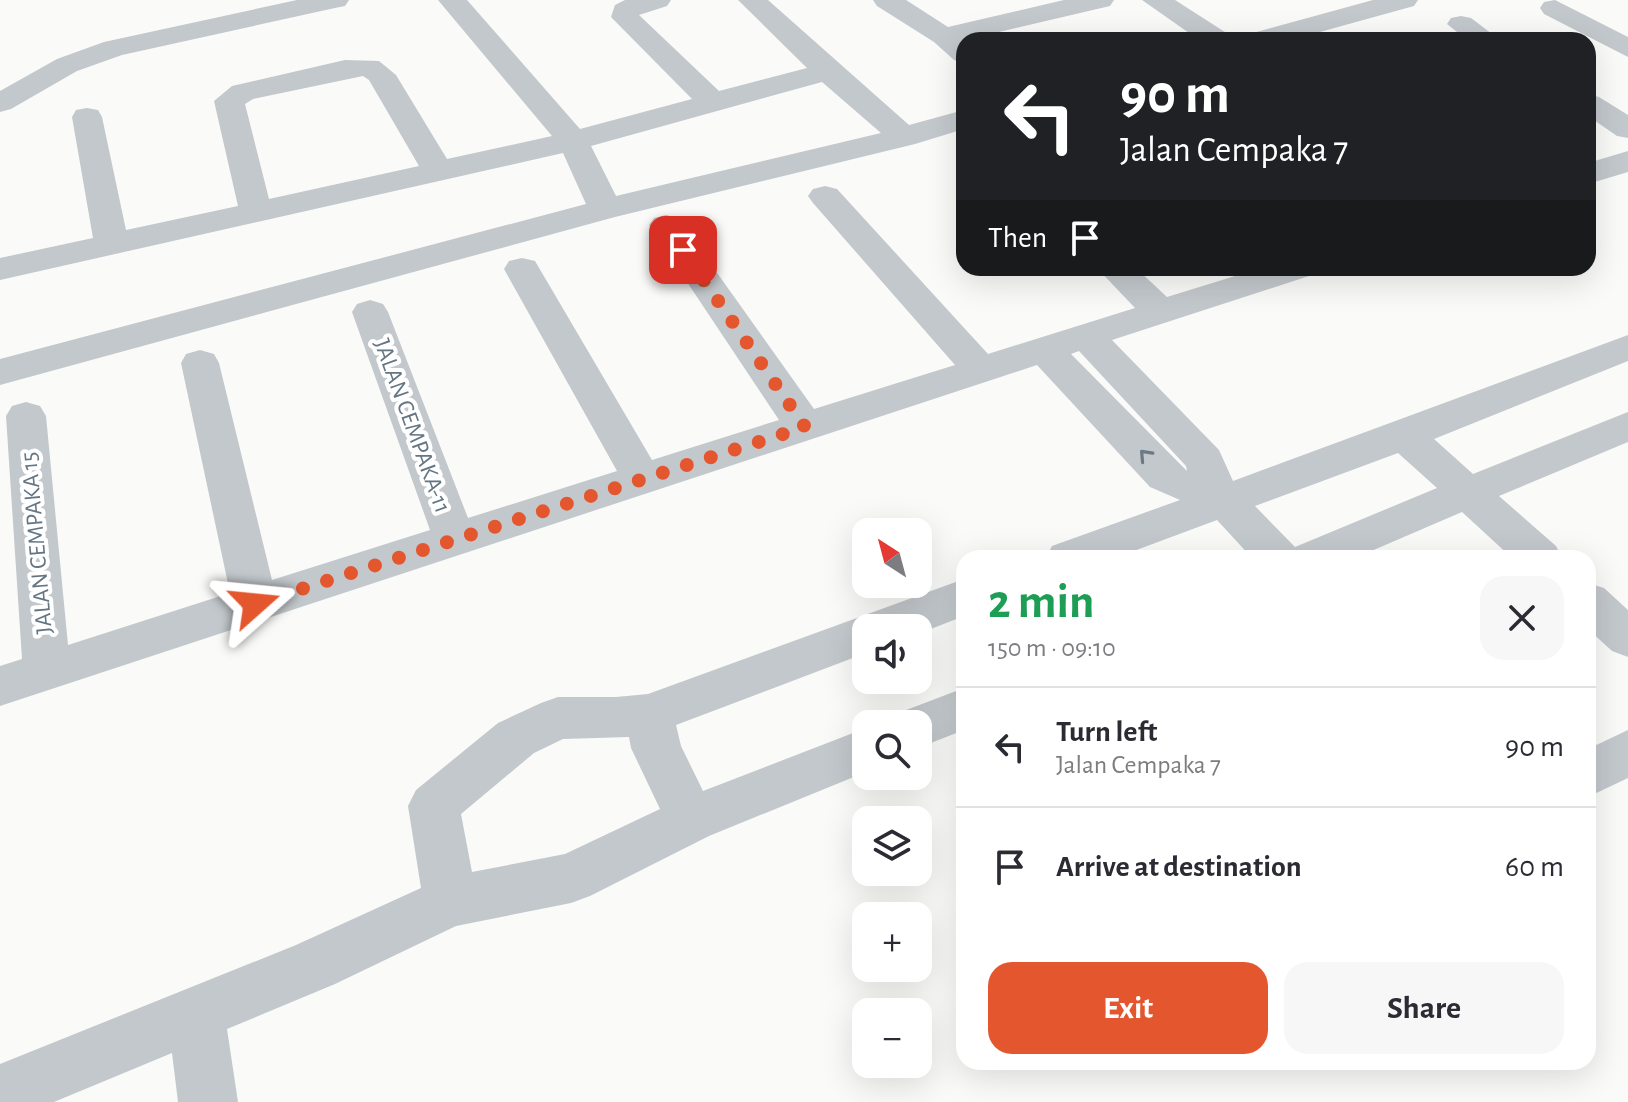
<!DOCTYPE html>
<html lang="en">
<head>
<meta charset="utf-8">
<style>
	body { margin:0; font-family:"Alegreya Sans",sans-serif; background:#f7f7f7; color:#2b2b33; height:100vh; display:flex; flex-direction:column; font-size:30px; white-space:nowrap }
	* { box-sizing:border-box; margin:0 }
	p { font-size:26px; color:#7c7c81 }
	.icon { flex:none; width:44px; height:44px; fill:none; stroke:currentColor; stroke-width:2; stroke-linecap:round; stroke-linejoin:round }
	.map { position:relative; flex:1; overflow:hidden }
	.panel { position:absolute; left:956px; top:550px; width:640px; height:520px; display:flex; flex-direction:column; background:#fff; border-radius:24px; box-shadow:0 8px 32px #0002 }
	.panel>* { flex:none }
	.guide { position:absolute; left:956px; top:32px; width:640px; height:244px; border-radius:24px; box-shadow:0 8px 32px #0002; background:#202124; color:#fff; overflow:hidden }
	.needle { width:52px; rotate:324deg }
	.controls { position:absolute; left:852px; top:518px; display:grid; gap:16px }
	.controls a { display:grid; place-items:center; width:80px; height:80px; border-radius:16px; background:#fff; box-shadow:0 8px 32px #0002; font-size:40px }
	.pin { position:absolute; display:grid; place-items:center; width:68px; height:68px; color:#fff; margin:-34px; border-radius:16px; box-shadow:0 4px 12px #0006 }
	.me { position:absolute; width:88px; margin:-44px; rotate:72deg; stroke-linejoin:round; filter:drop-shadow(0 0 6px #0008) }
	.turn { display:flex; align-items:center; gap:28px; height:168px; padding:0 32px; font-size:36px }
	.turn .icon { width:104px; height:104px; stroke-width:2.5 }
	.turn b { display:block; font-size:56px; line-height:68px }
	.then { display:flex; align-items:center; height:76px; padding:0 32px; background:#0003; gap:16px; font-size:30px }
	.round { display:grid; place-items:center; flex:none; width:84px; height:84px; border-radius:24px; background:#f7f7f7 }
	.headline { display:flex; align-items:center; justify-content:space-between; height:136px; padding:0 32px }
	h1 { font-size:48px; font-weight:700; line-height:60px; color:#1e9e55 }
	.cta { display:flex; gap:16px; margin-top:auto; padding:16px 32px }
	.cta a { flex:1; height:92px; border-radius:24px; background:#e4572e; color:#fff; font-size:32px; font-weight:700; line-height:92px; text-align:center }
	.cta a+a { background:#f7f7f7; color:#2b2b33 }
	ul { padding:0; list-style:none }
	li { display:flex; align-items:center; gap:24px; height:120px; padding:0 32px; border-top:2px solid #e1e1e2 }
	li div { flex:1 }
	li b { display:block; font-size:30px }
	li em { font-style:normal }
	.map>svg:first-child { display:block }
</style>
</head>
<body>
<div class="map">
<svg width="1628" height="1102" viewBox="0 0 1628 1102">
	<rect width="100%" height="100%" fill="#fafaf8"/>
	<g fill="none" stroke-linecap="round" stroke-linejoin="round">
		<path fill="#c3c8cc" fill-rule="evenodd" d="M297,0H349L345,6L335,8L122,55L77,71L11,109L0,112V91L57,59L104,42Z
			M438,0H467L580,129L692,99L611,17L615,5L625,0H671L667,6L639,15L719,91L807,68L738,0H768L909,125L964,110V129L915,144L615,217L0,385V359L586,204L563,153L0,280V258L93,238L72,117L76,110L87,108L98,110L102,117L126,230L238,206L214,101L232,86L345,60L379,61L396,75L447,159L552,136ZM363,76L369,80L419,166L269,199L245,104L253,99ZM822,82L881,133L616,196L591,146Z
			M873,0H906L948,27L1064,0H1114L1110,6L965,40L964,63L954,60L934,42L877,6Z
			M1142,0H1175L1228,34L1232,40H1199Z
			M1373,0H1418L1414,6L1291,40H1245L1249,34Z
			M1555,0L1628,37V57L1544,14L1540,8L1544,2Z
			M1461,16L1471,18L1500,40H1467L1447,24L1451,18Z
			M1588,94L1599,97L1628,115V138L1617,136L1588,116Z
			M1628,151V172L1588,184V163Z
			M825,186L837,189L988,354L1135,308L1097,268H1136L1167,297L1261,268H1315L1309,276L1112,340L1219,450L1233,481L1628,335V361L1434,439L1473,474L1628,412V442L1499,496L1556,546L1562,558H1512L1462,512L1355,558H1252L1217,520L1115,558H1046L1052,546L1180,500L1150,487L1037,365L0,706V666L22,659L6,416L12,406L26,402L40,406L46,416L68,645L230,593L181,363L186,354L200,350L214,354L219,363L272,580L430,530L352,312L357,304L370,300L383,304L388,312L468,518L617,471L504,269L509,261L522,258L535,261L652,460L779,420L649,225L654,218L666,215L678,218L814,409L955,365L813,203L808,196L813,189ZM1079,351L1186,466L1187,471L1071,354ZM1398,453L1437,488L1295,547L1255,506Z
			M964,579V616L918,634V628H866V653L676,725L681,746L703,791L866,728V772L709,836L590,896L571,903L456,926L335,984L227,1029L238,1102H178L172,1053L54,1102H0V1064L296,945L421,888L408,806L416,790L498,723L541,703L558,697H616L648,694ZM629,737L631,748L660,809L565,854L472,872L461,814L534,753L563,739Z
			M1588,583L1604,588L1628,610V657L1612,651L1588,629Z
			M964,688V730L918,748V724H895L901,712Z
			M1628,730V778L1588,797V749Z"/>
	</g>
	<defs><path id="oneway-chevron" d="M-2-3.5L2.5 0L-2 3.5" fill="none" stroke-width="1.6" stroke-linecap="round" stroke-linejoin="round" transform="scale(2)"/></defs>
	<use stroke="#6a7a87" href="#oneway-chevron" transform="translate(1145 455) rotate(-133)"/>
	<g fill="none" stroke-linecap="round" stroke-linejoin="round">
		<path stroke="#e4572e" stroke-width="14" stroke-dasharray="0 25.2" d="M255,604L805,427L683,250"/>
	</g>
	<g text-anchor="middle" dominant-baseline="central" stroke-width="8" stroke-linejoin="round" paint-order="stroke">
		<g font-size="24" fill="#657683" stroke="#fff">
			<text transform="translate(412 426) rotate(70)">JALAN CEMPAKA-11</text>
			<text transform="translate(37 543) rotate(-95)">JALAN CEMPAKA 15</text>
		</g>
	</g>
</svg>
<div class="controls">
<a><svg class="needle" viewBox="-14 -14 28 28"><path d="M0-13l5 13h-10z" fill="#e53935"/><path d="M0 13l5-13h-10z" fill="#7c7c81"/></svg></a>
<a><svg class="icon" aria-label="sound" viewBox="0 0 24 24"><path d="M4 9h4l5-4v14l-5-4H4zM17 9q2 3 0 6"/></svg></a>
<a><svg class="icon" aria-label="search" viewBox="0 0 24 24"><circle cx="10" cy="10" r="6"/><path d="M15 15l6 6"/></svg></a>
<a><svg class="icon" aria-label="layers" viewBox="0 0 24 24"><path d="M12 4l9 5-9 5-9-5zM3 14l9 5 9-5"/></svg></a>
<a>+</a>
<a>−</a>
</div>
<div class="pin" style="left:683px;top:250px;background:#d93025"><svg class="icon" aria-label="arrive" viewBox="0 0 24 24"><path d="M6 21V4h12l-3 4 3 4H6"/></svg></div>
<svg class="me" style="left:255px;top:604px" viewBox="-20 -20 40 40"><path d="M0-17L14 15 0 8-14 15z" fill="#e4572e" stroke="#fff" stroke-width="4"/></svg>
<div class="guide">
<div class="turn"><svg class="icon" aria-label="left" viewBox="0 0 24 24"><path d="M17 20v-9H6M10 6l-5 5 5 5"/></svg><div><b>90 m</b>Jalan Cempaka 7</div></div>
<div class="then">Then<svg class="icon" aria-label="arrive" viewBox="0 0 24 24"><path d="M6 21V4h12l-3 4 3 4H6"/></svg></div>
</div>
<section class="panel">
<div class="headline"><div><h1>2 min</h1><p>150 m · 09:10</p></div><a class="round"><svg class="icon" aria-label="close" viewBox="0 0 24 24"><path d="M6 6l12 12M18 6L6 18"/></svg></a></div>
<ul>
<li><svg class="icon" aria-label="left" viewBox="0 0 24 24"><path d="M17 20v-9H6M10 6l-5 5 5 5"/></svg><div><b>Turn left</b><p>Jalan Cempaka 7</p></div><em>90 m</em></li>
<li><svg class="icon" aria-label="arrive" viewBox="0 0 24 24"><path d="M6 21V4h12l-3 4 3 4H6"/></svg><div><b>Arrive at destination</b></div><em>60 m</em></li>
</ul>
<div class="cta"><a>Exit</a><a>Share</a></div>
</section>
</div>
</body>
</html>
